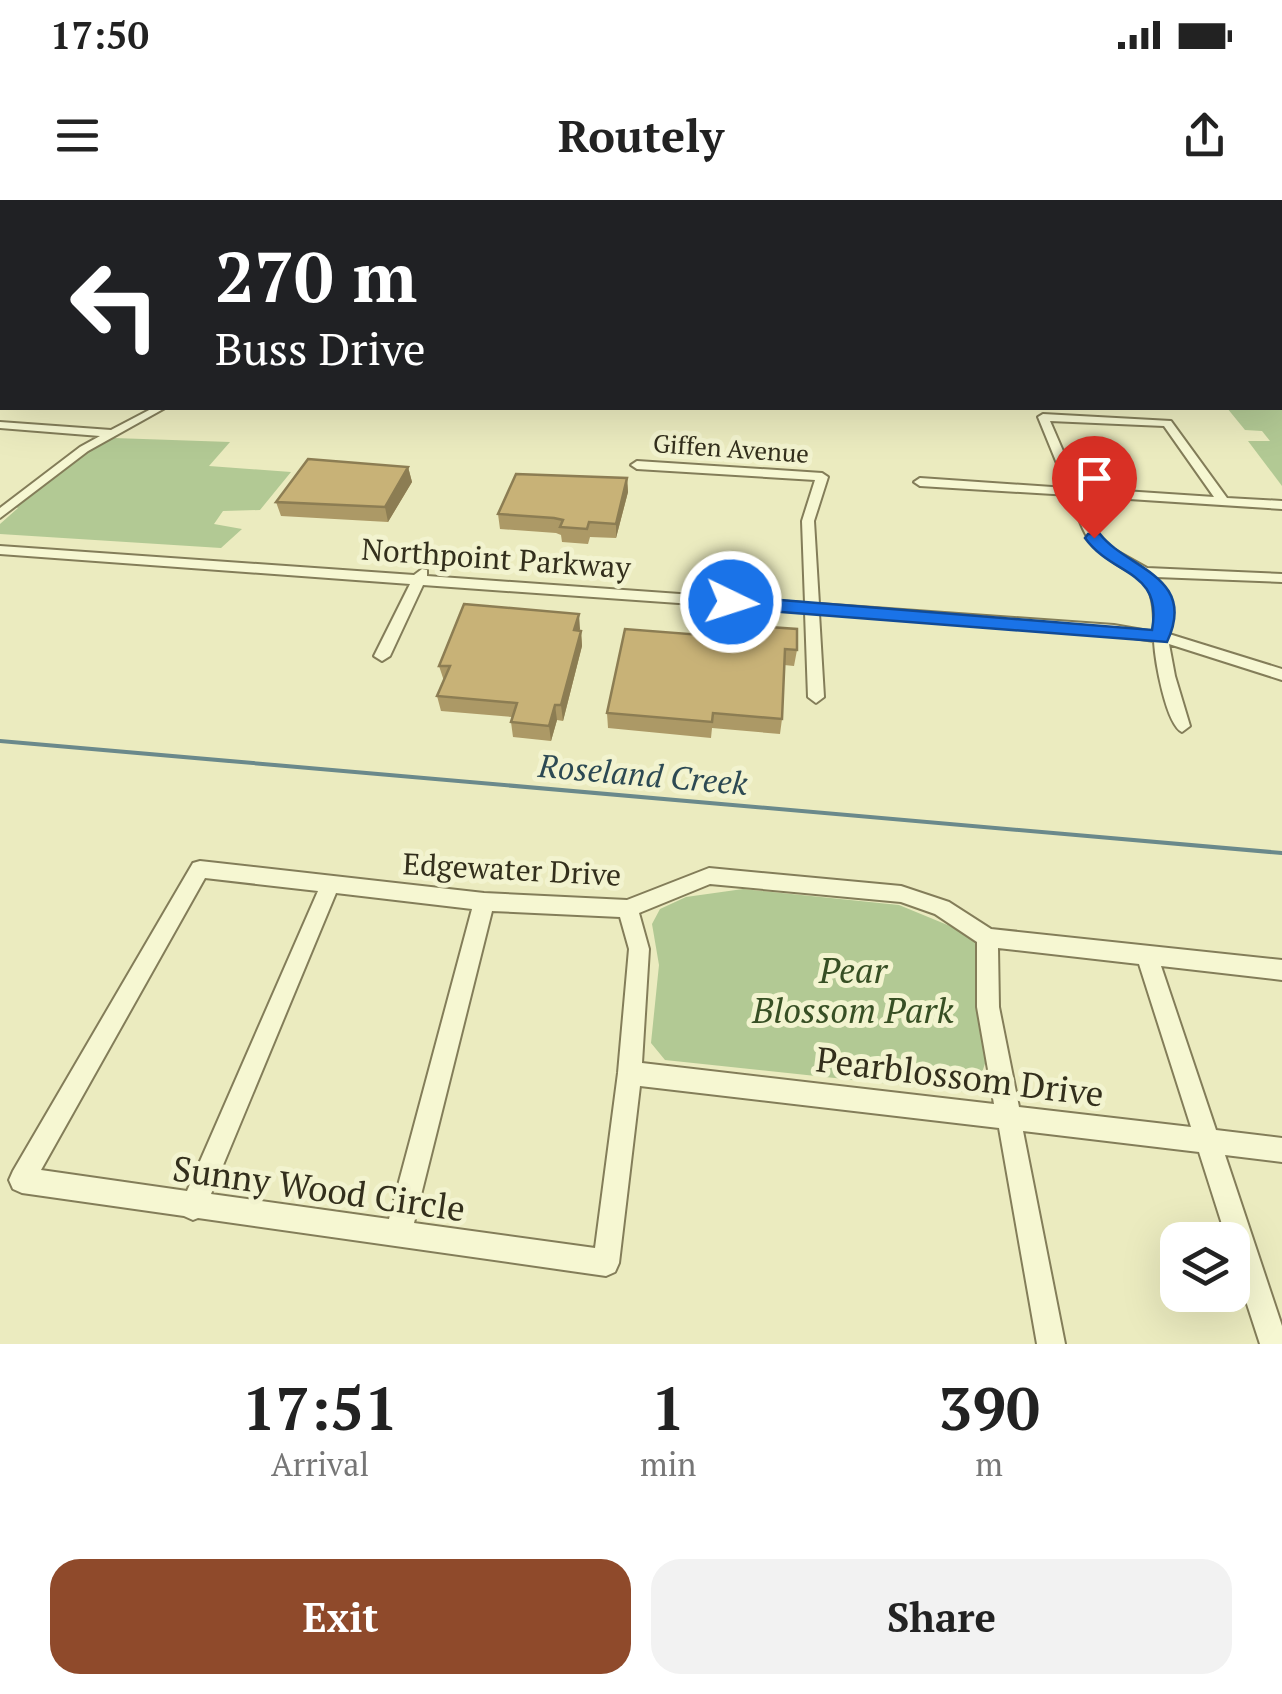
<!DOCTYPE html>
<html lang="en">
<head>
<meta charset="utf-8">
<style>
	body { margin:0; font-family:"PT Serif",serif; background:#f2f2f2; color:#222; height:100vh; display:flex; flex-direction:column; font-size:38px; white-space:nowrap }
	* { box-sizing:border-box; margin:0 }
	p { font-size:32px; color:#767676 }
	.icon { flex:none; width:55px; height:55px; fill:none; stroke:currentColor; stroke-width:2; stroke-linecap:round; stroke-linejoin:round }
	.map { position:relative; height:1144px; overflow:hidden }
	.drawer { display:flex; flex-direction:column; background:#fff; flex:1 }
	.drawer>* { flex:none }
	.guide { position:absolute; left:0px; top:0px; width:1282px; height:210px; box-shadow:0 10px 40px #0002; background:#202124; color:#fff; overflow:hidden }
	.controls { position:absolute; left:1160px; top:1022px; display:grid; gap:20px }
	.controls a { display:grid; place-items:center; width:90px; height:90px; border-radius:20px; background:#fff; box-shadow:0 10px 40px #0002; font-size:50px }
	.pin { position:absolute; display:grid; place-items:center; width:85px; height:85px; color:#fff; margin:-102px -42px; border-radius:50% 50% 50% 0; rotate:-45deg; box-shadow:0 0 10px #0007 }
	.pin .icon { rotate:45deg }
	.me { position:absolute; width:110px; margin:-55px; rotate:94deg; stroke-linejoin:round; filter:drop-shadow(0 0 8px #0008) }
	.turn { display:flex; align-items:center; gap:35px; height:210px; padding:0 50px; font-size:45px }
	.turn .icon { width:130px; height:130px; stroke-width:2.5 }
	.turn b { display:block; font-size:70px; line-height:85px }
	.eta { display:flex; justify-content:space-evenly; align-items:center; height:170px; text-align:center }
	.eta b { font-size:60px; font-weight:700; line-height:70px }
	.primary-button { display:flex; gap:20px; margin-top:auto; padding:20px 50px }
	.primary-button a { flex:1; height:115px; border-radius:30px; background:#8f4a2b; color:#fff; font-size:40px; font-weight:700; line-height:115px; text-align:center }
	.primary-button a+a { background:#f2f2f2; color:#222 }
	.status { display:flex; justify-content:space-between; align-items:center; height:70px; padding:0 50px; background:#fff; direction:ltr }
	.status svg { height:28px; fill:currentColor }
	header { display:flex; justify-content:space-between; align-items:center; height:130px; padding:0 50px; background:#fff; font-size:45px; font-weight:700 }
	.map>svg:first-child { display:block }
</style>
</head>
<body>
<div class="status"><b>17:50</b><svg viewBox="0 0 49 12"><path d="M0 12V9h3v3zM5 12V6h3v6zM10 12V3h3v9zM15 12V0h3v12zM26 1h20v11H26zM47 4h2v5h-2z"/></svg></div>
<header><svg class="icon" aria-label="menu" viewBox="0 0 24 24"><path d="M4 6h16M4 12h16M4 18h16"/></svg>Routely<svg class="icon" aria-label="share" viewBox="0 0 24 24"><path d="M12 15V3M7 8l5-5 5 5M5 13v7h14v-7"/></svg></header>
<div class="map">
<svg width="1282" height="1144" viewBox="0 0 1282 1144">
	<rect width="100%" height="100%" fill="#ebebbf"/>
	<path fill="#b2c994" d="M1227,208L1282,210V286L1248,241H1270L1262,231L1245,230Z
		M114,238L230,242L209,266L291,272L260,310L223,311L214,324L242,329L221,348L0,334V324L18,308L15,307L75,259Z
		M743,689L899,705L967,733L983,751L989,852L975,893L665,860L651,843L659,765L652,724L660,709L686,697Z"/>
	<g fill="none" stroke-linecap="round" stroke-linejoin="round">
		<path stroke="#6a898b" stroke-width="4" d="M0,541L1282,653"/>
		<path stroke="#8f8d6e" stroke-width="32" d="M0,61L2,59"/>
		<path fill="#8f8d6e" fill-rule="evenodd" d="M2,84V110L0,111V85Z"/>
		<g stroke="#837d59" stroke-width="4">
			<path id="minor" d="M746,0H752V2H746Z
				M802,0H808V2H802Z
				M1071,0H1077L1078,2H1072Z
				M1145,0H1152L1153,2H1147Z
				M1280,3H1282V7H1280Z
				M0,10H2V14H0Z
				M1280,16H1282V20H1280Z
				M0,28H2V33H0Z
				M1280,49H1282V53H1280Z
				M1280,96H1282V102H1280Z
				M1280,125H1282V131H1280Z
				M1280,184H1282V191H1280Z
				M153,208H165L88,251L0,318V308L80,247L100,236L0,228V222L111,230Z
				M1043,214L1171,221L1227,298L1282,301V309L1083,296L1100,337L1113,349L1147,368L1282,374V382L1156,377L1167,397L1169,434L1282,469V480L1169,444L1175,476L1190,526L1182,532C1166,524 1155,461 1154,441L1114,435L819,413L824,497L816,503L808,497L805,412L423,385L390,456L382,461L374,456L410,384L0,354V346L414,375L422,369L427,370V376L805,403L802,321L815,280L637,269L631,265L637,261L822,273L828,277L814,321L819,404L1114,425L1154,432C1156,363 1131,384 1094,346C1082,333 1077,312 1070,295L920,286L914,282L920,278L1067,288L1038,217ZM1050,221L1164,226L1214,297L1079,288Z
				M200,661L484,693L627,700L709,668L901,686L949,702L991,729L1282,760V780L1161,766L1216,930L1282,938V962L1225,955L1282,1126V1144H1260L1232,1058V1040H1227L1199,952L1023,931L1065,1144H1037L999,928L640,886L619,1063L615,1072L606,1076L198,1018L193,1020L184,1016L22,993L13,989L9,980L13,971L193,663ZM205,678L318,691L187,991L41,970ZM710,684L901,702L935,714L977,742V807L994,904L642,863L649,749L639,713ZM336,693L472,709L389,1019L211,994ZM492,711L620,717L629,749L618,873L595,1048L414,1023ZM998,748L1139,764L1191,927L1019,907L999,807Z"/>
		</g>
		<g stroke="#51492d" stroke-width="6">
			<path id="major" d="M1267,0H1278L1279,2H1269Z"/>
		</g>
		<use href="#minor" fill="#f6f7d2" fill-rule="evenodd"/>
		<use href="#major" fill="#eeee98" fill-rule="evenodd"/>
	</g>
	<path fill="#ac9966" d="M408,267L412,282L388,322L281,316L276,302Z
		M627,278L628,292L616,338L590,337L588,344L562,342L561,335L556,333L500,329L498,314Z
		M579,414V431H581L582,446L563,521L557,520L551,541L513,537L511,522L512,517L441,511L437,496L444,481L439,466Z
		M701,435L797,450L794,466L784,465L782,519L780,534L712,528L711,538L608,528L607,513Z"/>
	<path fill="#8c7d53" d="M408,267L412,282L388,322L385,307Z
		M627,278L628,292L616,338V324Z
		M579,414L580,429L575,446L574,430Z
		M581,431L582,446L563,521L561,505Z
		M555,505L557,520L551,541L549,526Z"/>
	<path fill="#c8b277" stroke="#8c7d53" stroke-width="2.5" d="M601,0H643L642,2H620Z
		M308,259L408,267L385,307L276,302Z
		M516,274L627,278L616,324L589,322L587,329L560,327L563,320L554,318L498,314Z
		M464,404L579,414L574,430L581,431L561,505H555L549,526L511,522L517,503L437,496L450,466H439Z
		M702,422L797,429V450L785,449L782,519L713,513L712,522L607,513L625,429L701,435Z"/>
	<path fill="#1a73e8" stroke="#114b97" stroke-width="2.5" d="M1088,334H1100C1127,369 1198,376 1167,442L731,408L721,402L731,396L1152,430C1163,369 1113,377 1085,338Z"/>
	<g text-anchor="middle" dominant-baseline="central" stroke-width="10" stroke-linejoin="round" paint-order="stroke">
		<g font-size="25" fill="#332f1c" stroke="#f2f3cf">
			<text transform="translate(731 248) rotate(4)">Giffen Avenue</text>
		</g>
		<g font-size="30" fill="#332f1c" stroke="#f2f3cf">
			<text transform="translate(496 358) rotate(4)">Northpoint Parkway</text>
			<text transform="translate(512 669) rotate(3)">Edgewater Drive</text>
		</g>
		<g font-size="32" font-style="italic" fill="#2c4953" stroke="#f2f3cf">
			<text transform="translate(643 574) rotate(5)">Roseland Creek</text>
		</g>
		<g font-size="35" font-style="italic" fill="#374f24" stroke="#f2f3cf">
			<text x="853" y="770">Pear<tspan x="853" dy="40">Blossom Park</tspan></text>
		</g>
		<g font-size="35" fill="#332f1c" stroke="#f2f3cf">
			<text transform="translate(960 876) rotate(7)">Pearblossom Drive</text>
			<text transform="translate(319 988) rotate(8)">Sunny Wood Circle</text>
		</g>
	</g>
</svg>
<div class="controls">
<a><svg class="icon" aria-label="layers" viewBox="0 0 24 24"><path d="M12 4l9 5-9 5-9-5zM3 14l9 5 9-5"/></svg></a>
</div>
<div class="pin" style="left:1094px;top:338px;background:#d93025"><svg class="icon" aria-label="arrive" viewBox="0 0 24 24"><path d="M6 21V4h12l-3 4 3 4H6"/></svg></div>
<svg class="me" style="left:731px;top:402px" viewBox="-20 -20 40 40"><circle r="17" fill="#1a73e8" stroke="#fff" stroke-width="3"/><path d="M0-11L8 9 0 5-8 9z" fill="#fff"/></svg>
<div class="guide">
<div class="turn"><svg class="icon" aria-label="left" viewBox="0 0 24 24"><path d="M17 20v-9H6M10 6l-5 5 5 5"/></svg><div><b>270 m</b>Buss Drive</div></div>
</div>
</div>
<section class="drawer">
<div class="eta">
<div><b>17:51</b><p>Arrival</p></div>
<div><b>1</b><p>min</p></div>
<div><b>390</b><p>m</p></div>
</div>
<div class="primary-button"><a>Exit</a><a>Share</a></div>
</section>
</body>
</html>
